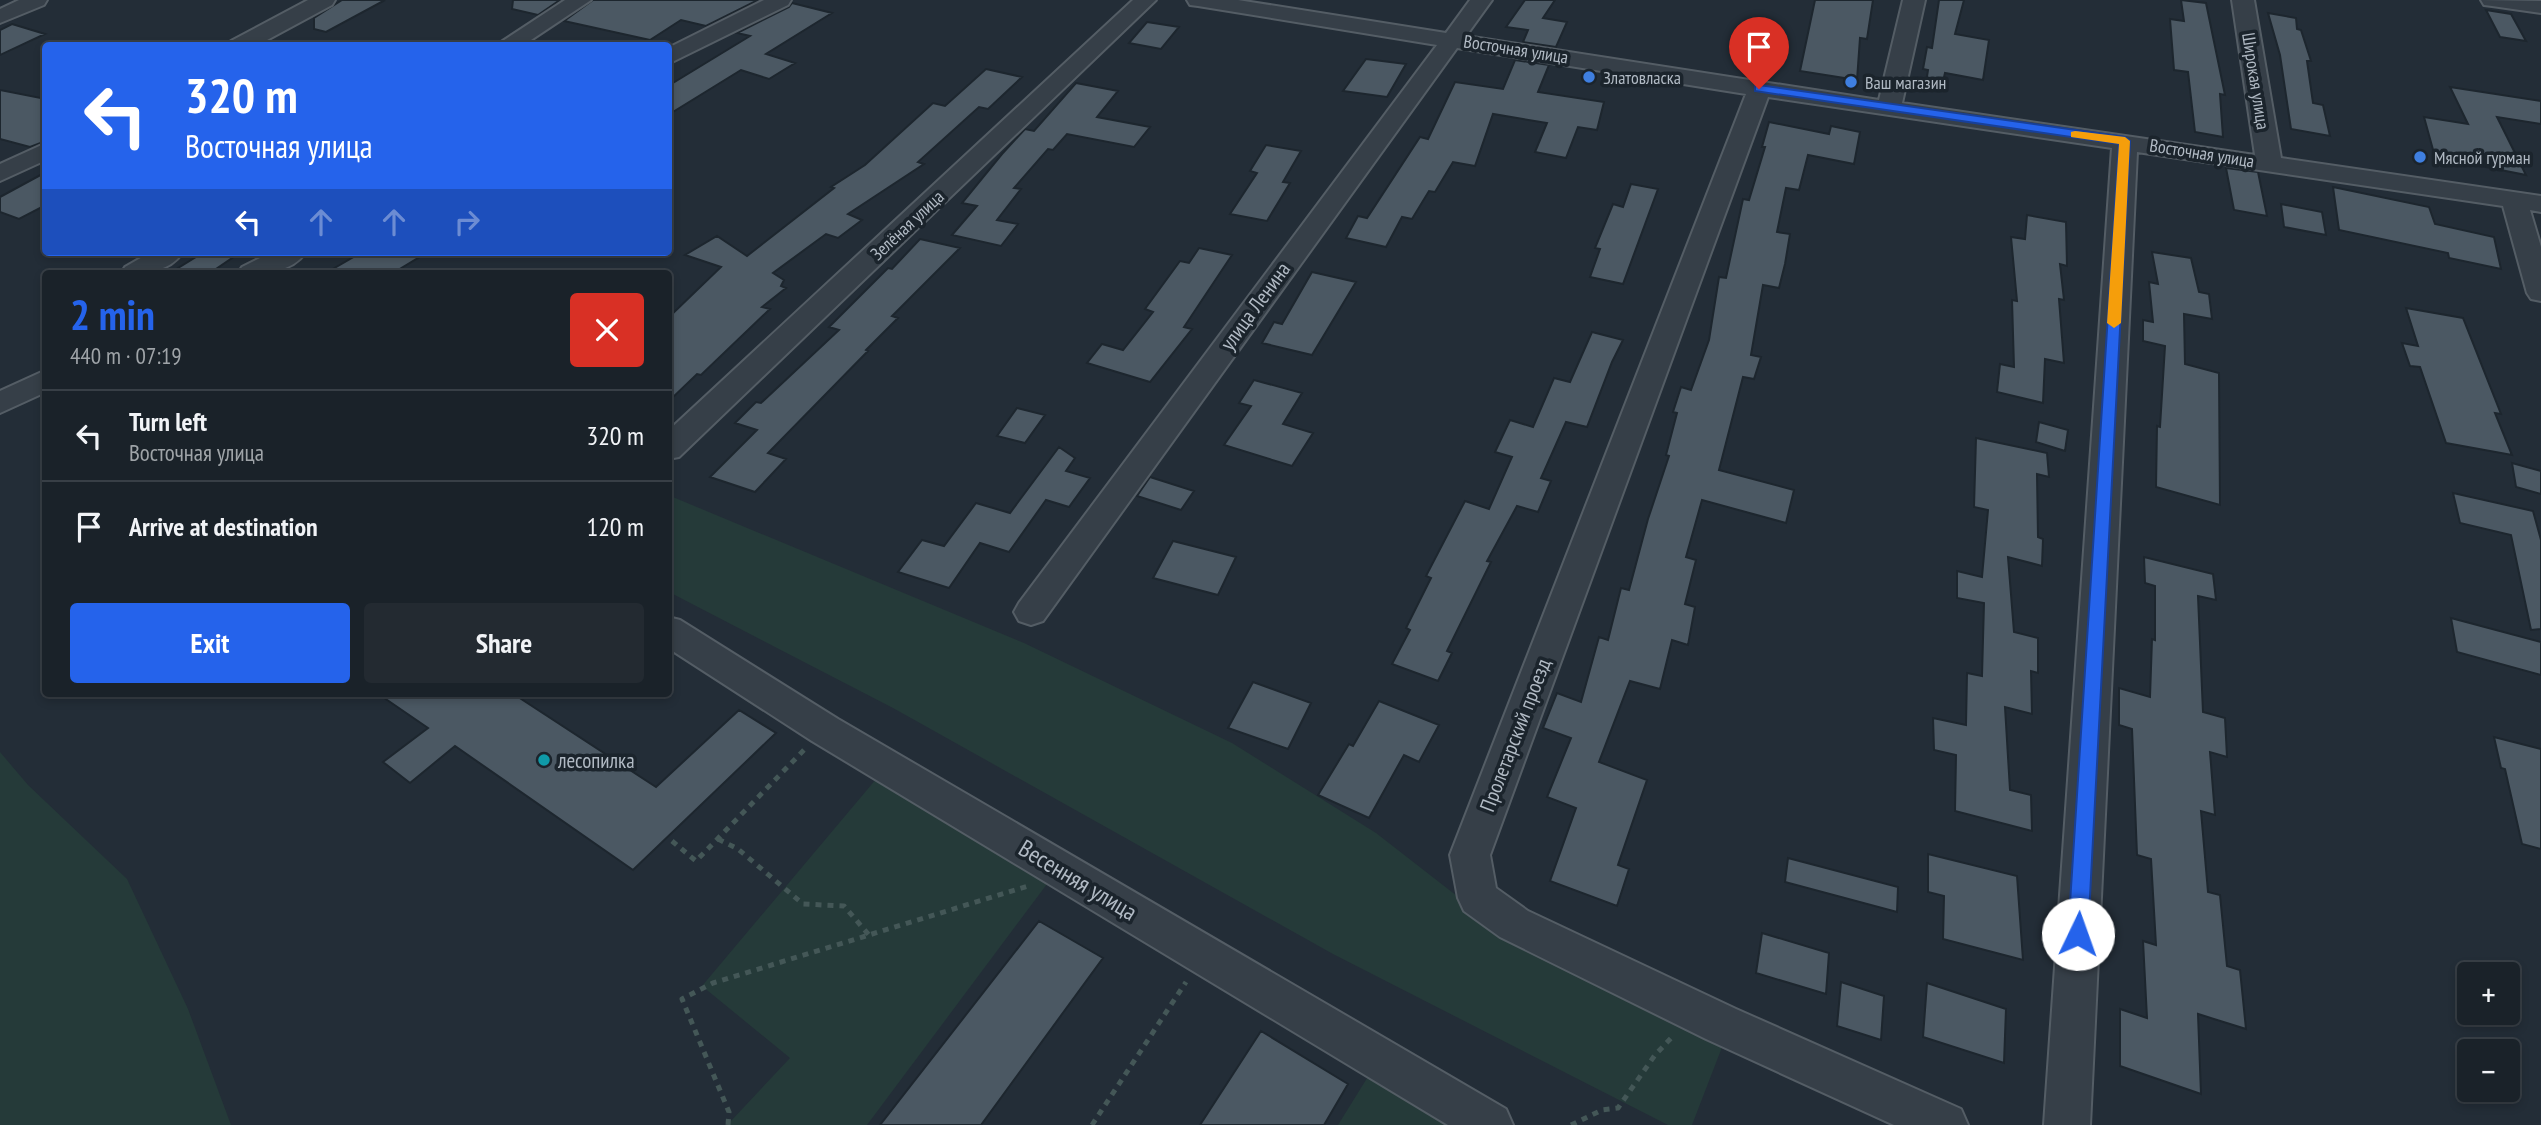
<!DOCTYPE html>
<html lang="en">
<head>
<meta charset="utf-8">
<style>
	body { margin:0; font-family:"PT Sans Narrow",sans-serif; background:#232a31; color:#f1f3f6; height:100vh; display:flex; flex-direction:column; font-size:26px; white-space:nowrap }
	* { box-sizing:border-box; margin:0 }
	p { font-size:23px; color:#9fa4a8 }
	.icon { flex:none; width:38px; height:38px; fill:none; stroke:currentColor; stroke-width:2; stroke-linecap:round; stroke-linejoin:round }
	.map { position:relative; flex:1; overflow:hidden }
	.sheet { position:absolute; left:42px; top:270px; width:630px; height:427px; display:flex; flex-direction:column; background:#1a2229; border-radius:7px; box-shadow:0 4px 10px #0003,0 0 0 2px #383f46 }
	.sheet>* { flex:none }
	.top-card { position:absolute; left:42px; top:42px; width:630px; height:214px; border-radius:7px; box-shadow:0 4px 10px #0003,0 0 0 2px #383f46; background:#2563eb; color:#fff; overflow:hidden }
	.controls { position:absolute; left:2457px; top:962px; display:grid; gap:14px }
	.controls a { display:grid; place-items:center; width:63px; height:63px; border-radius:7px; background:#1a2229; box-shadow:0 4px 10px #0003,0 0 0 2px #383f46; font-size:35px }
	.pin { position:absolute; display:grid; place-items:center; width:60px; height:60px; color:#fff; margin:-72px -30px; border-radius:50% 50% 50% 0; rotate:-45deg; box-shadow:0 0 7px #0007 }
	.pin .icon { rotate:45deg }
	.me { position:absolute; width:77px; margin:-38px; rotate:3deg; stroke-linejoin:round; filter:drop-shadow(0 0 5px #0008) }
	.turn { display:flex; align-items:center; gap:24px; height:147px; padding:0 28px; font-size:32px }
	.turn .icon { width:91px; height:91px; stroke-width:2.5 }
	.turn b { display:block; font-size:49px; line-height:60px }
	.lanes { display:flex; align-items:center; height:66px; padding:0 28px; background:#0003; justify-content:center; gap:35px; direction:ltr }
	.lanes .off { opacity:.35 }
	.round { display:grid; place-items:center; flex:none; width:74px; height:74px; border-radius:7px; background:#232a31 }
	.head { display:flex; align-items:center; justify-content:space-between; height:119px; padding:0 28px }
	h1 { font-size:42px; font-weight:700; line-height:52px; color:#2563eb }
	.action { display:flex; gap:14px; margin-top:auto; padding:14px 28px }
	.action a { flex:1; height:80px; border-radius:7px; background:#2563eb; color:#fff; font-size:28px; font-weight:700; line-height:80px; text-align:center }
	.action a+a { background:#232a31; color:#f1f3f6 }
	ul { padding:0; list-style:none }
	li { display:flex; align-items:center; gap:21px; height:91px; padding:0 28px; border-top:2px solid #383f46 }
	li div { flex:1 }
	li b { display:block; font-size:26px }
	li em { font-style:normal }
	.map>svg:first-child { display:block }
</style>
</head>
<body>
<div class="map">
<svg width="2541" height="1125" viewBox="0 0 2541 1125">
	<rect width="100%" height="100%" fill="#232d37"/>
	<path fill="#253a39" d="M668,495L1024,643L1232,743L1376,833L1457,896L1724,1042L1692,1125H1668L1333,954L893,708L669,592Z
		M0,752L28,785L127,879L188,1009L231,1125H0Z
		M877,778L1047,884L867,1125H730V1122L790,1058L702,986Z
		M1369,1075L1453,1125H1338Z"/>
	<path fill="#4b5863" stroke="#1d262e" stroke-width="2" d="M342,0H385L326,32L314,29V18Z
		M513,0H560L538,15L512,9Z
		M593,0H758L706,26L681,20L650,40L564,21Z
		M1525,0H1555L1543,18L1567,22L1556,47L1523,42L1528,30L1506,27Z
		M1815,0H1873L1867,39L1860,38L1857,80L1800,71Z
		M1939,0H1964L1955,34L1989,40L1983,80L1945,73L1942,86L1926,83L1928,70L1923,69L1927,47L1932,48Z
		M2181,0L2206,3L2225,95L2220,94L2223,137L2195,132L2188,72L2174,70L2170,19L2184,21Z
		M792,3L832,13L766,54L795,63L769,79L741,70L668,115V86L750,36L737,33L789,7Z
		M2486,10L2511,14L2526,41L2500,37Z
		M2268,13L2296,18L2297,29L2301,30L2311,61H2307L2313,103L2323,105L2330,136L2291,129L2280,55Z
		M1147,22L1179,27L1161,49L1129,43Z
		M12,24L45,34L0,55V30Z
		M1366,59L1406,64L1387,97L1343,91Z
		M1515,60L1549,65L1538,92L1604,102L1597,130L1578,127L1566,158L1535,152L1547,123L1493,114L1475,166L1453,162L1435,192L1429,191L1412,219L1402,217L1386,247L1346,238L1358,216L1367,218L1420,137L1428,139L1455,82L1503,89Z
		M986,69L1022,77L988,109L979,107L918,162L924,164L848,214L862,220L838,238L826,234L773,273L784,280L781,286L786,288L762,307L770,309L701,375L697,374L668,402V318L721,267L685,255L717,236L747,256L834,188L831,187L865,165L933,103L945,106Z
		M1076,83L1118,91L1097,117L1150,127L1134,147L1067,134L1053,150L1048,149L1014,188L1021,189L997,220L1018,224L1001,246L952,235L977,206L962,203L1002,154L1025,129L1034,131Z
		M2450,87L2541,101V124L2497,117L2526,175L2435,157L2424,117L2468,124Z
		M0,90L46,99V141L30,147L0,139Z
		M1769,122L1829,134L1831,126L1860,132L1854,164L1808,155L1799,190L1786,188L1777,232L1790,234L1785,264L1779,288L1763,285L1751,355L1761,357L1754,379L1743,377L1719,470L1794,490L1786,523L1702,500L1686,557L1696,560L1685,604L1695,607L1688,645L1672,640L1660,689L1630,681L1599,762L1647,780L1618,865L1629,869L1617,906L1550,881L1576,808L1547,797L1571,738L1543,728L1557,693L1581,702L1599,637L1608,640L1621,588L1629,590L1648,519L1669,456L1666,455L1677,413L1673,412L1681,387L1691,390L1709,340L1719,277L1726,278L1743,199L1749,200L1765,147H1762Z
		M1266,145L1301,151L1283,182L1290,183L1267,221L1230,214L1257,173L1250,171Z
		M2226,168L2258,172L2267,216L2234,210Z
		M46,172V205L19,219L0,212V197Z
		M1631,184L1658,189L1623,284L1590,277L1600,249L1595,248L1613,204L1623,207Z
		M2333,187L2429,207L2435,224L2494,237L2501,269L2449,258L2448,253L2339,230Z
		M2281,204L2322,212L2326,235L2284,227Z
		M2027,215L2066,222L2067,266L2060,264L2064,300L2059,299L2064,363L2045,359L2043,403L1997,392L2000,364L2014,367L2012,300L2017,301L2011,237L2025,239Z
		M920,239L960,248L892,316L898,318L866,350L868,351L768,453L786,459L755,492L710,477L757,430L735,423L756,402L761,403L839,330L829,327L888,268L892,269Z
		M1199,248L1232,255L1184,327L1192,329L1150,382L1087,363L1102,344L1123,350L1153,312L1145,309L1180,261L1189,263Z
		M204,252H241L210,273H170Z
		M362,252H428L393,273H326Z
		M2152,252L2191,258L2199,292L2209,294L2212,319L2184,314L2185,364L2219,373L2220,505L2156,487L2157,426L2160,427L2165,346L2143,341V320L2153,322L2149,282L2158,284Z
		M1312,272L1356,282L1312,355L1262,343L1274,322L1282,324Z
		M2406,308L2463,318L2501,414L2495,413L2512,455L2446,443L2420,367L2410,366L2402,343L2418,346Z
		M1592,332L1623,340L1612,362L1587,427L1566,422L1541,478L1551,481L1538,512L1517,506L1487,561L1491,562L1447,651L1452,653L1438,681L1392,664L1410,630L1406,628L1431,578L1426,576L1465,501L1489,509L1512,457L1495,452L1510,420L1533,427L1554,378L1570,382Z
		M1254,380L1302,393L1283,424L1313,433L1292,466L1224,445L1251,406L1239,403Z
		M1017,408L1045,415L1025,443L997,436Z
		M2039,422L2068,430L2065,451L2036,442Z
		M1976,438L2047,453L2049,477L2037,474L2038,537L2043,539L2042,566L2008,557L2014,632L2038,638V673L2031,671L2032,714L2005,707L2010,790L2031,795L2032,831L1955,811L1956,755L1934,750L1933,718L1966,725L1967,673L1982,676L1984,603L1957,598V571L1982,577L1988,510L1974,507Z
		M1059,447L1075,458L1066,471L1090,478L1069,507L1046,500L1009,552L980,543L949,588L898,572L922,540L944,546L976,503L1010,513Z
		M2512,463L2541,471V494L2516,487Z
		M1150,477L1194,491L1181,510L1137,496Z
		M2453,493L2533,511L2541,540V629L2531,630L2511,535L2460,523Z
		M1173,541L1236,557L1218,595L1153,578Z
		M2144,557L2213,574L2216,600L2198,596L2203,712L2225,718L2227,757L2210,752L2215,815L2201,811L2208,892L2220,895L2227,966L2240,970L2246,1029L2198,1014L2201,1094L2120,1066V1009L2147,1018L2143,941L2156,945L2151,859L2137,855L2132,729L2119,725V688L2150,697L2152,639L2155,640V586L2145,583Z
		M2451,618L2541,642V675L2457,652Z
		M1253,682L1311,703L1288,749L1228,728Z
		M377,693H512L656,787L739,710L776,733L633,870L455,746L410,783L383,762L428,728Z
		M1379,701L1439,725L1419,762L1404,755L1369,818L1318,795L1349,744L1353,746Z
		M2494,737L2541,749V849L2522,844L2505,769L2501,768Z
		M1928,854L2017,876L2023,960L1943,939L1944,896L1928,892Z
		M1788,858L1898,887L1897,912L1785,882Z
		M1039,921L1103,958L981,1125H880Z
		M1762,933L1829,953L1826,994L1756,973Z
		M1841,982L1884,996L1881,1040L1837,1026Z
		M1927,983L2006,1009L2004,1063L1923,1037Z
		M1261,1031L1348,1084L1324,1125H1200Z"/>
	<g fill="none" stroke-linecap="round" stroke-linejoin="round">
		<g stroke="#545d65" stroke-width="4">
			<path id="minor" d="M19,0H47L44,5L0,23V9Z
				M308,0H335L332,5L256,46H228L231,41Z
				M565,0H591L522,46H495Z
				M764,0H791L788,5L668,64V48Z
				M1133,0H1156L679,457L668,459V431Z
				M1187,0H1238L1446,33L1470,0H1492L1466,36L1879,100L1903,0H1925L1902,103L2255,155L2232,0H2254L2281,158L2541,196V212L2530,210L2541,247V301L2531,299L2527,293L2503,206L2137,152L2090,1125H2044L2112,148L1768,97L1490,855L1496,888L1528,911L1736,1009L1961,1109L1968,1125H1894L1706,1039L1500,937L1464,911L1458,898L1450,855L1746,94L1457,48L1043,621L1031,625L1019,621L1014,612L1019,603L1437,45L1198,6L1190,5Z
				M2481,0L2541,1V13L2492,6L2484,5Z
				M46,143V160L0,181V164Z
				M151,252H183C169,273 145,273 121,273L125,267Z
				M272,252H306C291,274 262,273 238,273L242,267Z
				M46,370V392L0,413V391Z
				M668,617L680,620L838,719L1506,1109L1513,1125H1448L812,741L668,648Z"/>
		</g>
		<path stroke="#445757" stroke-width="5" stroke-dasharray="6 6" stroke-linecap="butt" d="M718,839L738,849L803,904L844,906L869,935
			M672,841L696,861L804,750
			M728,1125L729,1112L682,999L713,983L1028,886
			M1092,1125L1186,982
			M1571,1125L1602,1110L1618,1108L1655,1055L1674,1035"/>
		<use href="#minor" fill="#363f48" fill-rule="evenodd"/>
	</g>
	<path fill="#2563eb" stroke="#184099" stroke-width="2" d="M1759,85L2125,137L2130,141L2088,934L2085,940L2078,943L2071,940L2068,934L2119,144L1755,91V86Z"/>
	<path fill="#f59e0b" d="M2075,131L2125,137L2130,141L2121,323L2114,328L2107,323L2119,144L2071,137V132Z"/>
	<g fill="#3f7fe0" stroke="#1b242c" stroke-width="2.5">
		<circle cx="1589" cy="77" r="7"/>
		<circle cx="1851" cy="82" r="7"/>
		<circle cx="2420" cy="157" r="7"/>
	</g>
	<circle fill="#0f9aa8" stroke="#1b242c" stroke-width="2.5" cx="544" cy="760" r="7"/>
	<g text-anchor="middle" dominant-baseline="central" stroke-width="7" stroke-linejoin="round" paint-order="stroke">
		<g font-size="18" fill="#b1bac4" stroke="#1b242c">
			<text transform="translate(1516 49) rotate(9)">Восточная улица</text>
			<text transform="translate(2256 81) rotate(81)">Широкая улица</text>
			<text transform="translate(2202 153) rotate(9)">Восточная улица</text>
			<text transform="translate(907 225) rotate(-43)">Зелёная улица</text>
		</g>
		<g font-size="18" fill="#b1bac4" stroke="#1b242c" text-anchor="start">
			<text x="1603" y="77">Златовласка</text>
			<text x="1865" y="82">Ваш магазин</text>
			<text x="2434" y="157">Мясной гурман</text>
		</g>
		<g font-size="21" fill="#b1bac4" stroke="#1b242c">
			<text transform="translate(1255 306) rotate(-54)">улица Ленина</text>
			<text transform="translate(1515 735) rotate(-69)">Пролетарский проезд</text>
		</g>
		<g font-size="21" fill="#b1bac4" stroke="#1b242c" text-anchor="start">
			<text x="558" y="760">лесопилка</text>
		</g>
		<g font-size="24" fill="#b1bac4" stroke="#1b242c">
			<text transform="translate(1078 880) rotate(31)">Весенняя улица</text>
		</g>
	</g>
</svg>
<div class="controls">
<a>+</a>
<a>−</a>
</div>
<div class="pin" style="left:1759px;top:89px;background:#d93025"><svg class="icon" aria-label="arrive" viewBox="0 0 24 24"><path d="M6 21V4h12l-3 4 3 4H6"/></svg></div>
<svg class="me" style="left:2078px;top:934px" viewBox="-20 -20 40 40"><circle r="19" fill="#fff"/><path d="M0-13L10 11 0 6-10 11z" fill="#2563eb"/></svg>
<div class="top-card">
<div class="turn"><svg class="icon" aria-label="left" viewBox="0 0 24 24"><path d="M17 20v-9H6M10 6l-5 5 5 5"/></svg><div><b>320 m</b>Восточная улица</div></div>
<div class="lanes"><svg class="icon" aria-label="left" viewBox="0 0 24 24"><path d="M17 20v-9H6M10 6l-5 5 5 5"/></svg><svg class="icon off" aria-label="ahead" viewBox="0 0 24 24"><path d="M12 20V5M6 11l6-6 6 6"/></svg><svg class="icon off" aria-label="ahead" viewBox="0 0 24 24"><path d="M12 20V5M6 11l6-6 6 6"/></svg><svg class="icon off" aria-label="right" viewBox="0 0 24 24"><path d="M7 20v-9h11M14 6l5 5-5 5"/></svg></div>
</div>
<section class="sheet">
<div class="head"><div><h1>2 min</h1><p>440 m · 07:19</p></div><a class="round" style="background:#d93025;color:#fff"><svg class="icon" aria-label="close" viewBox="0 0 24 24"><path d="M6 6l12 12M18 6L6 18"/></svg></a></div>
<ul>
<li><svg class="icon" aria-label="left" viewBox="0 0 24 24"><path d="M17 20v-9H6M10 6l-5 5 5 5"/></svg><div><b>Turn left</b><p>Восточная улица</p></div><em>320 m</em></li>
<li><svg class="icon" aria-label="arrive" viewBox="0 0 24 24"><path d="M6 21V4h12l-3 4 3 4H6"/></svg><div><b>Arrive at destination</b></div><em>120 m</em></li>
</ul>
<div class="action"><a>Exit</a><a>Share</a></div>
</section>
</div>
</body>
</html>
